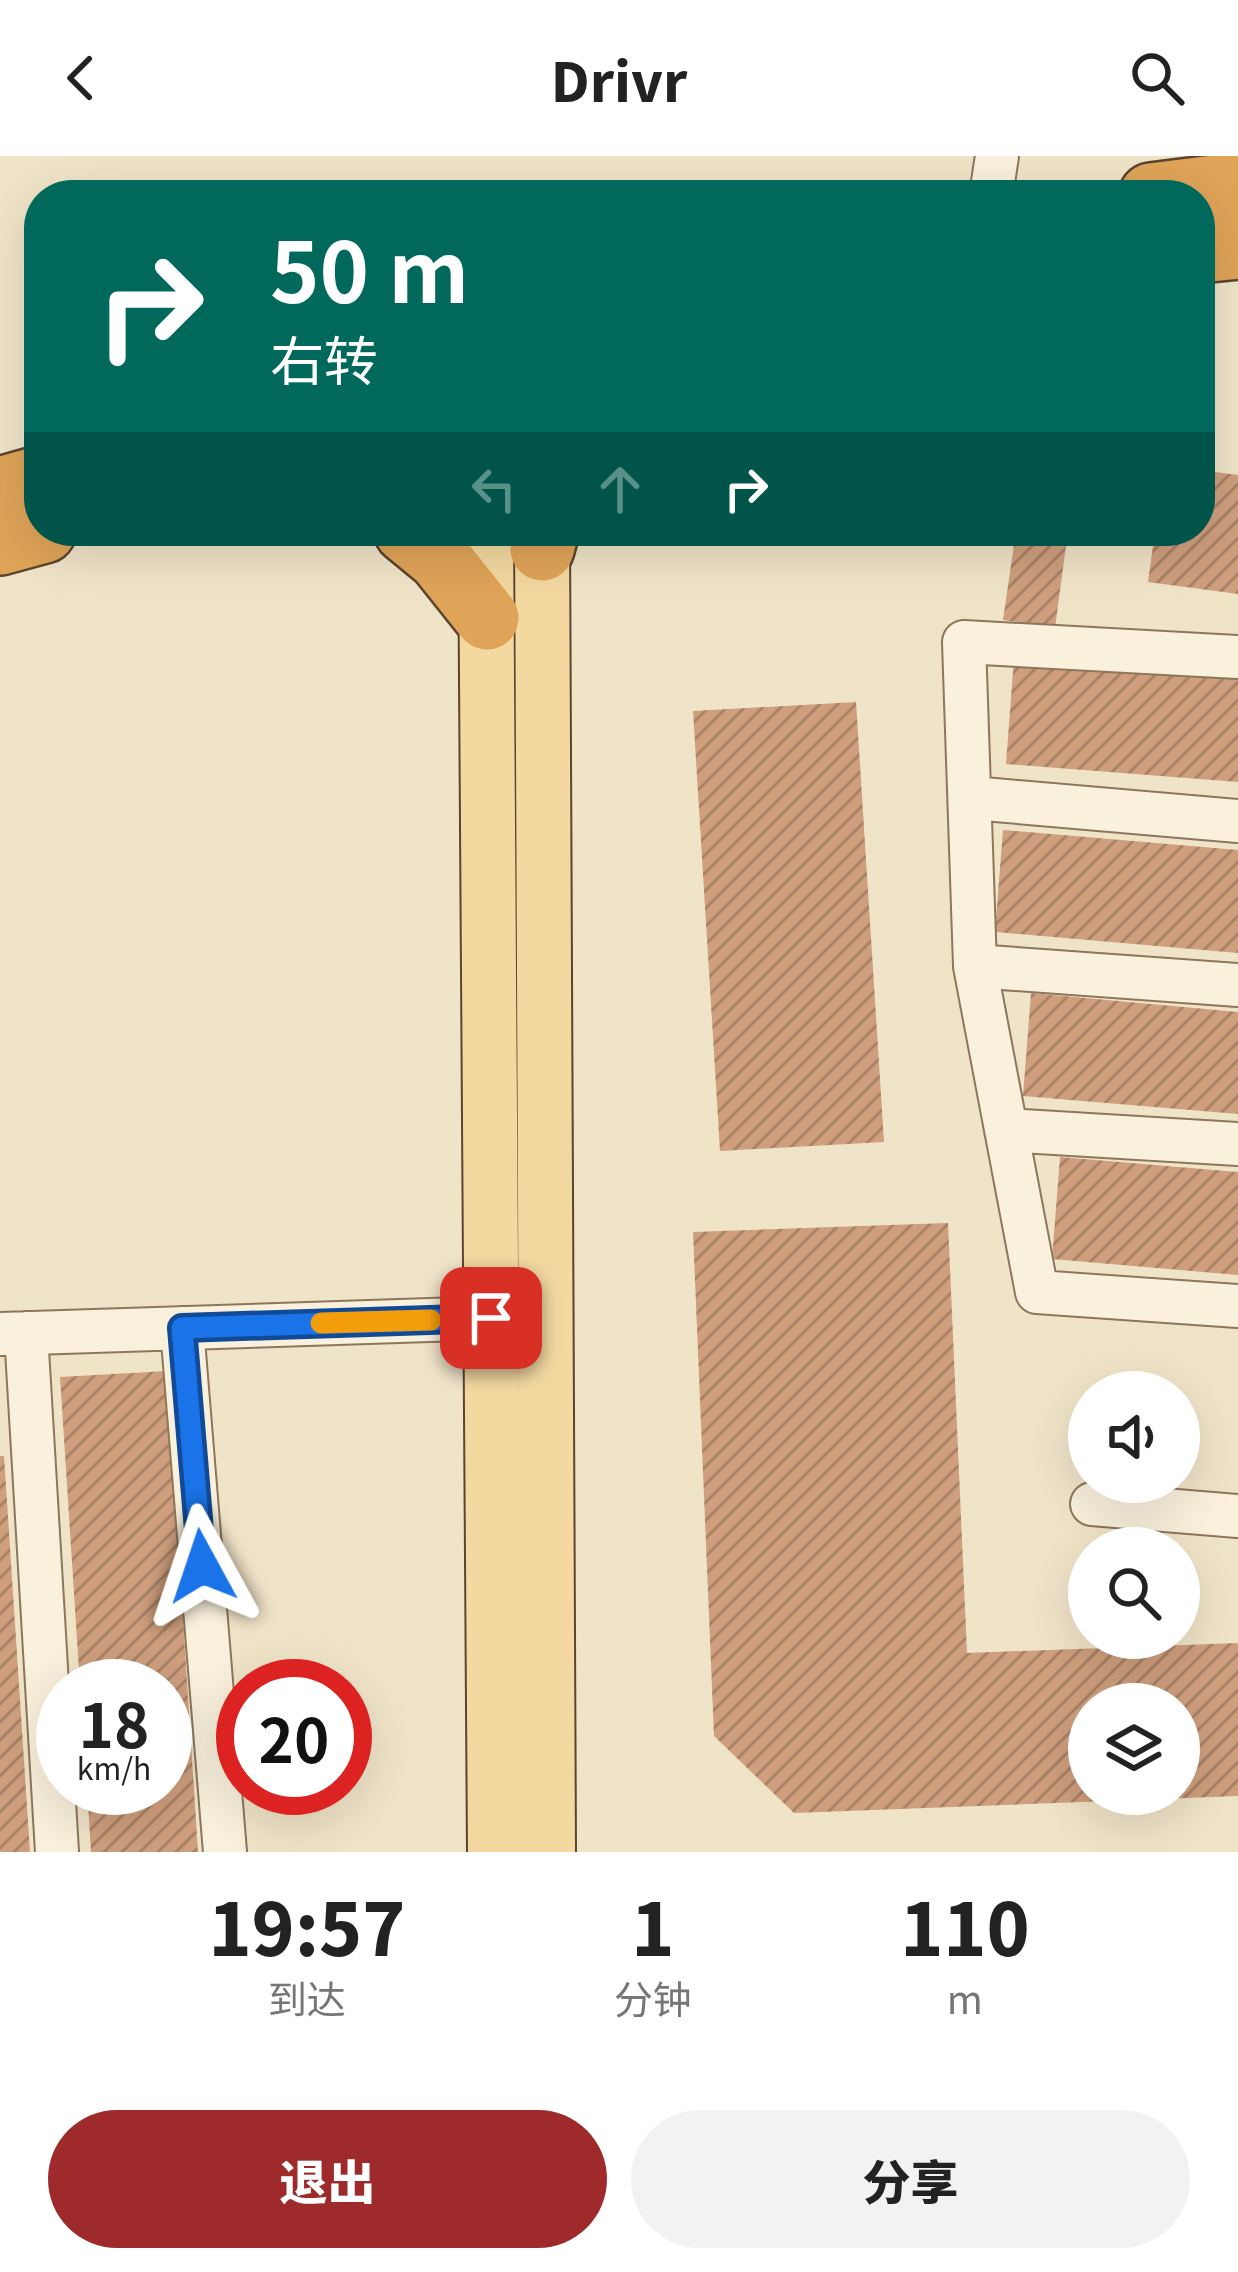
<!DOCTYPE html>
<html lang="zh">
<head>
<meta charset="utf-8">
<style>
	body { margin:0; font-family:Georgia,"Noto Sans SC",serif; background:#f2f2f2; color:#222; height:100vh; display:flex; flex-direction:column; font-size:45px; white-space:nowrap }
	* { box-sizing:border-box; margin:0 }
	p { font-size:39px; color:#767676 }
	.icon { flex:none; width:66px; height:66px; fill:none; stroke:currentColor; stroke-width:2; stroke-linecap:round; stroke-linejoin:round }
	.map { position:relative; height:1696px; overflow:hidden }
	.drawer { display:flex; flex-direction:column; background:#fff; flex:1 }
	.drawer>* { flex:none }
	.top-card { position:absolute; left:24px; top:24px; width:1191px; height:366px; border-radius:48px; box-shadow:0 12px 48px #0002; background:#00695c; color:#fff; overflow:hidden }
	.buttons { position:absolute; left:1068px; top:1215px; display:grid; gap:24px }
	.buttons a { display:grid; place-items:center; width:132px; height:132px; border-radius:50%; background:#fff; box-shadow:0 12px 48px #0002; font-size:60px }
	.speed { position:absolute; left:36px; top:1503px; display:flex; gap:24px; font-size:60px; font-weight:700; text-align:center }
	.speed>* { display:grid; place-content:center; width:156px; height:156px; border-radius:50%; background:#fff; box-shadow:0 12px 48px #0002; line-height:1 }
	.speed small { font-size:30px; font-weight:400 }
	.speed .limit { border:18px solid #d22; background:#fff; color:#111 }
	.pin { position:absolute; display:grid; place-items:center; width:102px; height:102px; color:#fff; margin:-51px; border-radius:24px; box-shadow:0 6px 18px #0006 }
	.me { position:absolute; width:132px; margin:-66px; rotate:355deg; stroke-linejoin:round; filter:drop-shadow(0 0 9px #0008) }
	.turn { display:flex; align-items:center; gap:42px; height:252px; padding:0 48px; font-size:54px }
	.turn .icon { width:156px; height:156px; stroke-width:2.5 }
	.turn b { display:block; font-size:84px; line-height:102px }
	.lanes { display:flex; align-items:center; height:114px; padding:0 48px; background:#0003; justify-content:center; gap:60px; direction:ltr }
	.lanes .off { opacity:.35 }
	.eta { display:flex; justify-content:space-evenly; align-items:center; height:204px; text-align:center }
	.eta b { font-size:72px; font-weight:800; line-height:84px }
	.cta { display:flex; gap:24px; margin-top:auto; padding:24px 48px }
	.cta a { flex:1; height:138px; border-radius:72px; background:#9e2a2b; color:#fff; font-size:48px; font-weight:800; line-height:138px; text-align:center }
	.cta a+a { background:#f2f2f2; color:#222 }
	header { display:flex; justify-content:space-between; align-items:center; height:156px; padding:0 48px; background:#fff; font-size:54px; font-weight:800 }
	.map>svg:first-child { display:block }
</style>
</head>
<body>
<header><svg class="icon" aria-label="back" viewBox="0 0 24 24"><path d="M15 5l-7 7 7 7"/></svg>Drivr<svg class="icon" aria-label="search" viewBox="0 0 24 24"><circle cx="10" cy="10" r="6"/><path d="M15 15l6 6"/></svg></header>
<div class="map">
<svg width="1238" height="1696" viewBox="0 0 1238 1696">
	<defs>
		<pattern id="building-hatch" width="6" height="6" patternUnits="userSpaceOnUse" patternTransform="scale(3)"><rect width="6" height="6" fill="#cf9f7d"/><path d="M-1 1l2-2M0 6l6-6M5 7l2-2" fill="none" stroke="#a98266"/></pattern>
	</defs>
	<rect width="100%" height="100%" fill="#f0e4c8"/>
	<path fill="url(#building-hatch)" fill-rule="evenodd" d="M1200,314L1238,319V438L1148,426L1155,375H1200Z
		M1016,375H1068L1055,472L1003,464Z
		M1014,502L1238,520V626L1006,608Z
		M856,546L884,986L720,995L693,555Z
		M1003,674L1238,694V797L995,776Z
		M1031,837L1238,856V958L1023,940Z
		M1060,1001L1238,1016V1119L1052,1103Z
		M948,1067L967,1497L1238,1487V1640L794,1657L714,1580L693,1076ZM1089,1548H1179V1638H1089Z
		M167,1215L198,1696H91L87,1632H165V1530H80L60,1221Z
		M0,1300H4L30,1696H0Z"/>
	<g fill="none" stroke-linecap="round" stroke-linejoin="round">
		<g stroke="#8d765c" stroke-width="46">
			<path id="minor" d="M991,39L997,0
				M1238,501L964,486L975,810L1037,1136L1238,1150
				M972,642L1238,665
				M975,810L1238,829
				M1006,974L1238,988
				M182,1172L225,1696
				M26,1177L57,1696
				M1,1178L491,1162
				M1092,1348L1238,1360"/>
		</g>
		<g stroke="#5b4430" stroke-width="58">
			<path id="major" d="M486,375L495,1696
				M542,375L548,1696"/>
		</g>
		<g stroke="#5b4430" stroke-width="68">
			<path id="highway" d="M1151,39L1238,28
				M1200,95L1238,91
				M0,333L39,322
				M406,375L440,403L487,462
				M0,387L44,375
				M542,393L547,375"/>
		</g>
		<use href="#minor" stroke="#faf1dc" stroke-width="42"/>
		<use href="#major" stroke="#f3d9a0" stroke-width="54"/>
		<use href="#highway" stroke="#e0a458" stroke-width="63"/>
	</g>
	<g fill="none" stroke-linecap="round" stroke-linejoin="round">
		<g stroke="#114b97" stroke-width="30">
			<path id="route" d="M202,1410L182,1172L491,1162"/>
		</g>
		<use href="#route" stroke="#1a73e8" stroke-width="21"/>
		<path stroke="#f59e0b" stroke-width="21" d="M321,1167L431,1164"/>
	</g>
</svg>
<div class="buttons">
<a><svg class="icon" aria-label="sound" viewBox="0 0 24 24"><path d="M4 9h4l5-4v14l-5-4H4zM17 9q2 3 0 6"/></svg></a>
<a><svg class="icon" aria-label="search" viewBox="0 0 24 24"><circle cx="10" cy="10" r="6"/><path d="M15 15l6 6"/></svg></a>
<a><svg class="icon" aria-label="layers" viewBox="0 0 24 24"><path d="M12 4l9 5-9 5-9-5zM3 14l9 5 9-5"/></svg></a>
</div>
<div class="speed"><div>18<small>km/h</small></div><div class="limit">20</div></div>
<div class="pin" style="left:491px;top:1162px;background:#d93025"><svg class="icon" aria-label="arrive" viewBox="0 0 24 24"><path d="M6 21V4h12l-3 4 3 4H6"/></svg></div>
<svg class="me" style="left:202px;top:1410px" viewBox="-20 -20 40 40"><path d="M0-17L14 15 0 8-14 15z" fill="#1a73e8" stroke="#fff" stroke-width="4"/></svg>
<div class="top-card">
<div class="turn"><svg class="icon" aria-label="right" viewBox="0 0 24 24"><path d="M7 20v-9h11M14 6l5 5-5 5"/></svg><div><b>50 m</b>右转</div></div>
<div class="lanes"><svg class="icon off" aria-label="left" viewBox="0 0 24 24"><path d="M17 20v-9H6M10 6l-5 5 5 5"/></svg><svg class="icon off" aria-label="ahead" viewBox="0 0 24 24"><path d="M12 20V5M6 11l6-6 6 6"/></svg><svg class="icon" aria-label="right" viewBox="0 0 24 24"><path d="M7 20v-9h11M14 6l5 5-5 5"/></svg></div>
</div>
</div>
<section class="drawer">
<div class="eta">
<div><b>19:57</b><p>到达</p></div>
<div><b>1</b><p>分钟</p></div>
<div><b>110</b><p>m</p></div>
</div>
<div class="cta"><a>退出</a><a>分享</a></div>
</section>
</body>
</html>
